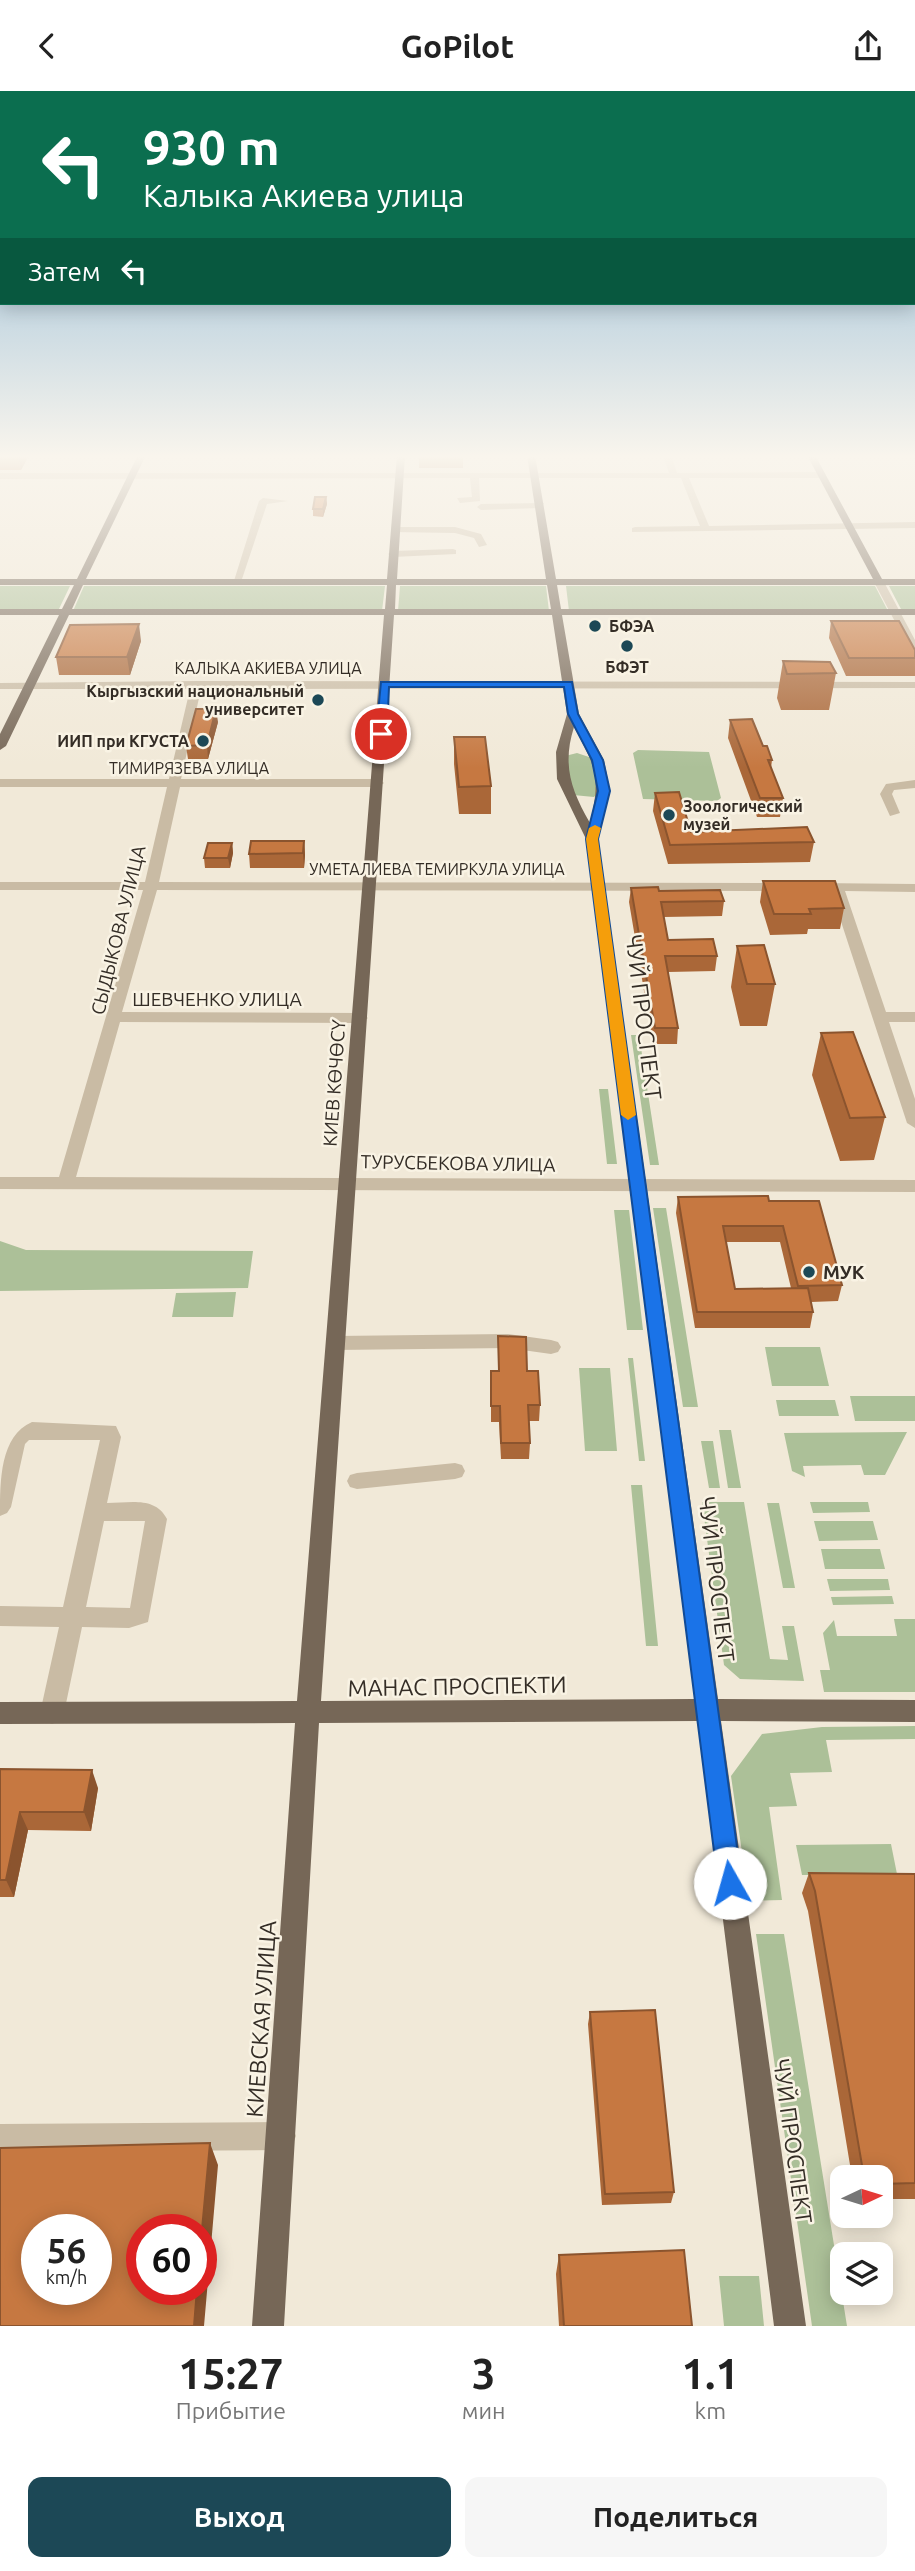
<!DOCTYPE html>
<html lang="ru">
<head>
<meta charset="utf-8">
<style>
	body { margin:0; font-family:Ubuntu,sans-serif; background:#f6f6f6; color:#222; height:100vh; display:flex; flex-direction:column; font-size:26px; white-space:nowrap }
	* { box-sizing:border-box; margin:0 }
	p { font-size:23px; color:#767676 }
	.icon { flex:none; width:38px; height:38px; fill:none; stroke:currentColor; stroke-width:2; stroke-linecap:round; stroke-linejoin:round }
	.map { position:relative; height:2235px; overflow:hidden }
	.panel { display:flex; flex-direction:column; background:#fff; flex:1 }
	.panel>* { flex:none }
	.banner { position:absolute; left:0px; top:0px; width:915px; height:214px; box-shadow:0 4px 18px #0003; background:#0b6e4f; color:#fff; overflow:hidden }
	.needle { width:46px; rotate:86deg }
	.fabs { position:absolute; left:830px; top:2074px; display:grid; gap:14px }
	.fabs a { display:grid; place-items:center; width:63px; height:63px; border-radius:14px; background:#fff; box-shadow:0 4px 18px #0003; font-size:35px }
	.speed { position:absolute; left:21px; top:2123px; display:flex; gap:14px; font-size:35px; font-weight:700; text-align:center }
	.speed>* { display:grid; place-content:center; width:91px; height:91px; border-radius:50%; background:#fff; box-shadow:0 4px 18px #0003; line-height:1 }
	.speed small { font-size:18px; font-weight:400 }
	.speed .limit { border:10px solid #d22; background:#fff; color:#111 }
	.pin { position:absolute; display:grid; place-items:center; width:60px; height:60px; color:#fff; margin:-30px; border:4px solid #fff; border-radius:50%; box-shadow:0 2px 7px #0007 }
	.me { position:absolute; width:77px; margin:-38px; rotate:353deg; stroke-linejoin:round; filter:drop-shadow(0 0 5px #0008) }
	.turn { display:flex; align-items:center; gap:24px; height:147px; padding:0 28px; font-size:32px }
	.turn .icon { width:91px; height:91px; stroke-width:2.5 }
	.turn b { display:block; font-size:49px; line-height:60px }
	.then { display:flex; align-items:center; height:66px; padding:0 28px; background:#0003; gap:14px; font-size:26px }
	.eta { display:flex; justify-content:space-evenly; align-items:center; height:119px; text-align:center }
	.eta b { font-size:42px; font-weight:600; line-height:49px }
	.primary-button { display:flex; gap:14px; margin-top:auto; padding:14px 28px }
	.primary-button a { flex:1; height:80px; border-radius:14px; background:#1c4856; color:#fff; font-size:28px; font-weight:600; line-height:80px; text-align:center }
	.primary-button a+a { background:#f6f6f6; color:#222 }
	header { display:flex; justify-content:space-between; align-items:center; height:91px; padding:0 28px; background:#fff; font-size:32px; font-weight:600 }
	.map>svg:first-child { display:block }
</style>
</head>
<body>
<header><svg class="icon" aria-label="back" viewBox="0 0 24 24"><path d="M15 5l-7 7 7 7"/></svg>GoPilot<svg class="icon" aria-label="share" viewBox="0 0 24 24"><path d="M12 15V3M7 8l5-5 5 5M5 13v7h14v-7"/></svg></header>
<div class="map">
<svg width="915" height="2235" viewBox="0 0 915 2235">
	<rect width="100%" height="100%" fill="#f1e9d8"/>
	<path fill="#acc098" d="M0,495H70L58,520H0Z
		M84,495H385L382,520H73Z
		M400,495H546L549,520H398Z
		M566,495H875L888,520H569Z
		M889,495H915V520H902Z
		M638,659L709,661L721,707L717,710L643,708L633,662Z
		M577,662L592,667L599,700L594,706L573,704L565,665Z
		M631,944H639L659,1074H650Z
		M599,998H608L617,1073H607Z
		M653,1117H666L698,1316H683Z
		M614,1119H629L643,1239H627Z
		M0,1150L26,1159L253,1160L248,1197L0,1200Z
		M236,1201L233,1226H172L176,1202Z
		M765,1256H820L829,1295H772Z
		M628,1267H633L645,1370H639Z
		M579,1277H610L617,1360H585Z
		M850,1305H915V1330H855Z
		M776,1309H835L839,1325H779Z
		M719,1339H731L741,1397H728Z
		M907,1341L885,1384H864L861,1374L803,1375L805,1386L792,1380L784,1342Z
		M701,1350H713L720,1397H709Z
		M631,1394H642L658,1555H646Z
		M702,1411H744L770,1568L788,1569L782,1535H794L804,1590L740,1588L724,1574Z
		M810,1411H868L870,1421L813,1422Z
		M767,1412H779L795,1497H783Z
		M814,1430H873L878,1449L819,1450Z
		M821,1458H880L885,1478H825Z
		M827,1488H888L890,1499L830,1500Z
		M892,1505L894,1513L833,1514L831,1506Z
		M894,1528H915V1601H824L820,1579H830L823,1542L834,1529L837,1545H897Z
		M915,1635V1648L826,1649L832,1681L790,1682L797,1715L769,1716L782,1809L749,1810L731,1685L762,1643L822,1636Z
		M891,1753L897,1783L802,1784L796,1754Z
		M756,1843H784L847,2235H812Z
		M719,2185H759L764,2235H724Z"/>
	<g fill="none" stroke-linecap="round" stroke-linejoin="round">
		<path fill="#c9bba4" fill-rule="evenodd" d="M663,364H671L677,382L822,381L826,384L822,387H689L709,435L915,431V437L632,441V437L635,436L700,435L681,387H479L480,410L460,412L457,407L472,406L470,387L0,388V382H669Z
			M263,407L288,410L267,413L241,491L233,493L259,410Z
			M544,412L541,417L481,419L477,416L481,413Z
			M395,436H455L481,443L487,454L479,456L474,447L455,442L392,441V437Z
			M453,458L456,459V463L393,466L388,463L393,460Z
			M879,488L884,491L915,549V562L910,559L874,491Z
			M197,590L915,591V597L201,598L181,688H378L384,692L378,696H180L159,791L786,792L793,796L786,800L157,799L122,921L360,922L368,927L360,932L120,931L76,1086L915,1089V1101L0,1098V1086H59L143,799H0V791H145L167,696H0V688H169L190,598H0V592Z
			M915,689V697L894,699L892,703L900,722L890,725L880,703L886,693Z
			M814,792L915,793V801L845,800L886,921H915V931H889L915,1008V1037L907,1032L831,800L809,799L807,796Z
			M508,1243L551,1249L558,1251L561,1256L558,1261L551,1263L508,1257L336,1259L329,1257L326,1252L329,1247L336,1245Z
			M32,1331L116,1335L121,1346L107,1412C130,1412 155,1405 167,1428L148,1531L129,1537L82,1536L64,1622L60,1630L52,1633L44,1630L40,1622L59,1536L0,1535V1515L63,1516L100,1349H29L25,1353L11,1416L7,1422L0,1425C0,1389 0,1345 32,1331ZM104,1430H145L130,1517L86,1516Z
			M455,1372L462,1374L465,1380L462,1386L455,1388L357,1398L350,1396L347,1390L350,1384L357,1382Z
			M282,2031L292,2035L296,2045L292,2055L282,2059L0,2061V2033Z"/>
		<path fill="#766757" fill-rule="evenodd" d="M138,364H146L86,488H387L397,364H405L397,488H546L527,364H535L556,488H873L807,364H815L882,488H915V494H557L561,518H915V524H562L579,623L604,669L610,700L598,748L718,1608L915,1609V1631L721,1630L806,2235H774L698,1630L319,1632L284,2235H252L295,1632L0,1633V1611L297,1610L384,524H69L6,655L0,659V643L59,524H0V518H62L74,494H0V488H77ZM83,494H387L385,518H72ZM396,494H547L551,518H395ZM394,524H552L567,623L556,661L557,688L586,748L695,1608L321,1610ZM574,636C596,677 601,686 590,732C571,699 562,674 574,636Z"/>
	</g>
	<path fill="#aa6738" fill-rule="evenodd" d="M0,364H29L21,379H0Z
		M419,364H463V377H419Z
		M326,406L327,413L323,426L313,425V418Z
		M831,530L915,559V585H846L829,547Z
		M141,550L130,584H59L56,566Z
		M783,570L836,582L829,619H781L777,607Z
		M730,629L763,655L772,669L771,677L783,707L780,726H757L728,647Z
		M218,631L208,668H188L186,655Z
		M454,646L491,695V723H459L454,673Z
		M655,702L691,741L814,751L810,771L668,773L653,720Z
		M304,750L305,764L304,777H250L249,763Z
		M232,752L233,762L230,777H205L204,767Z
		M763,790L844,817L840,838H808L807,843L770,844L760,811Z
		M631,797L724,810L722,825L664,826L668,849L717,865L715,880L668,881L678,937L677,953H653L629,811Z
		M737,855L775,893L767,935H740L731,896Z
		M821,942L885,1026L874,1069L840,1070L812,984Z
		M678,1106L769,1110L842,1194L838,1210L811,1211L813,1221L810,1237H695L676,1122ZM726,1151H780L791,1197L735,1198Z
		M498,1245L527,1280L540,1314L539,1330H529L530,1352L529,1368H501L499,1331H491V1280H498Z
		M0,1678L98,1697L91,1740L28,1739L14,1806H0Z
		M809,1782L915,1783V2108H880V2086H852L808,1820L802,1802Z
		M590,1921L674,2101L671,2112L602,2114L588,1933Z
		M559,2164L692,2235H559L556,2183Z"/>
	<path fill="#8b542e" d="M18,364H29L21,379Z
		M326,406L327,413L323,426V418Z
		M139,533L141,550L130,584L127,566Z
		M216,618L218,631L208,668L207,654Z
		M304,750L305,764L304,777L303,762Z
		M232,752L233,762L230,777L228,767Z
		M92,1679L98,1697L91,1740L84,1721Z
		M20,1721L28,1739L14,1806L6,1789Z
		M210,2052L218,2074L204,2235H194L197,2198H201V2149Z"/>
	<path fill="#c67841" stroke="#8b542e" stroke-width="2" fill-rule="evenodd" d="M315,406H326L323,418H313Z
		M831,530H899L915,559V567H849Z
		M139,533L127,566H56L70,534Z
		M783,570L830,571L836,582L787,583Z
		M196,618H216L207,654L186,655Z
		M752,628L763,655H767L772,669H768L783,707H760L730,629Z
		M454,646H485L491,695L459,696Z
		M679,701L691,741L807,736L814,751L670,754L655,702Z
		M251,750H304L303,762L249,763Z
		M208,752H232L228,767H204Z
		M763,790H835L844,817L809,818L811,823H774Z
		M658,796L659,800L720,799L724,810L661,811L668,849L713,848L717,865H665L678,937H655L631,797Z
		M764,854L775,893H747L737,855Z
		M853,941L885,1026L850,1027L821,942Z
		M768,1105L769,1110H819L842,1194L798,1195L783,1135H723L735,1198L808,1197L813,1221H697L678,1106Z
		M498,1245L526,1246L527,1280H538L540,1314H528L530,1352H501L500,1315H491V1280H499Z
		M0,1678L92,1679L84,1721H20L6,1789H0Z
		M809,1782L915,1783V2092L880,2093V2086H864L815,1800Z
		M655,1919L674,2101L605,2103L590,1921Z
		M210,2052L201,2149V2138H142V2198H197L194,2235H0V2057ZM37,2138H96V2198H37Z
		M684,2159L692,2235H564L559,2164Z"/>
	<linearGradient id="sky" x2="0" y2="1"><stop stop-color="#7badd1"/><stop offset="0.54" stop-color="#f9f5ed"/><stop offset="1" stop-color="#f9f5ed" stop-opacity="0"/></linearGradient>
	<rect width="915" height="677" fill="url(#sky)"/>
	<path fill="#1a73e8" stroke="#114b97" stroke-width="2" d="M381,591H572L578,623L603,669L610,700L598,748L742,1792L738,1800L730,1803L721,1800L718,1792L586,748L598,700L592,669L568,623L564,596H389L387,643L381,646L376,643Z"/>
	<path fill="#f59e0b" d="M595,734L601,737L598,748L636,1024L628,1029L621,1024L586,748L589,737Z"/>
	<g fill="#1c4856" stroke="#f9f3e4" stroke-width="2.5">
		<circle cx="595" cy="535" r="7"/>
		<circle cx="627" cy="555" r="7"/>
		<circle cx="318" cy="609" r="7"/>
		<circle cx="203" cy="650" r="7"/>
		<circle cx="669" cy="724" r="7"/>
		<circle cx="809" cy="1181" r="7"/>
	</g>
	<g text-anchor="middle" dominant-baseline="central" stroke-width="5" stroke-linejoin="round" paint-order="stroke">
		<g font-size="16" font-weight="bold" fill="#342d26" stroke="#f9f3e4" text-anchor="start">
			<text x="609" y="535">БФЭА</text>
			<text x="627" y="576" text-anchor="middle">БФЭТ</text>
			<text x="304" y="600" text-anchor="end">Кыргызский национальный<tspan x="304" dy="18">университет</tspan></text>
			<text x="189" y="650" text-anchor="end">ИИП при КГУСТА</text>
			<text x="683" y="715">Зоологический<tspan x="683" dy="18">музей</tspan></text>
		</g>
		<g font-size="16" fill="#342d26" stroke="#f9f3e4">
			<text x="268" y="577">КАЛЫКА АКИЕВА УЛИЦА</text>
			<text x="189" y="677">ТИМИРЯЗЕВА УЛИЦА</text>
			<text x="437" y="778">УМЕТАЛИЕВА ТЕМИРКУЛА УЛИЦА</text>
		</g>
		<g font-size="19" fill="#342d26" stroke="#f9f3e4">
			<text transform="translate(118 839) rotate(-76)">СЫДЫКОВА УЛИЦА</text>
			<text x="217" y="908">ШЕВЧЕНКО УЛИЦА</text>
			<text transform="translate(334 992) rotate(-86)">КИЕВ КӨЧӨСҮ</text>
			<text transform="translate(458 1072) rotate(1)">ТУРУСБЕКОВА УЛИЦА</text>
		</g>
		<g font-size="19" font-weight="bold" fill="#342d26" stroke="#f9f3e4" text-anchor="start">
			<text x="823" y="1181">МУК</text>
		</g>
		<g font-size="23" fill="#342d26" stroke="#f9f3e4">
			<text transform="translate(644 926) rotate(83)">ЧУЙ ПРОСПЕКТ</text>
			<text transform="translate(717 1488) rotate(83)">ЧУЙ ПРОСПЕКТ</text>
			<text transform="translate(457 1595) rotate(-1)">МАНАС ПРОСПЕКТИ</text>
			<text transform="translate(261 1928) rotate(-86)">КИЕВСКАЯ УЛИЦА</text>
			<text transform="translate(793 2050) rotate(82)">ЧУЙ ПРОСПЕКТ</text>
		</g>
	</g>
</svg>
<div class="fabs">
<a><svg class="needle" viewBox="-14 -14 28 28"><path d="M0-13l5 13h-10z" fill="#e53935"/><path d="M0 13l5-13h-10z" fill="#767676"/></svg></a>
<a><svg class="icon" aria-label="layers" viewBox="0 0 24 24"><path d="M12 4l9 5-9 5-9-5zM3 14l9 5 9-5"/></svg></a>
</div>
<div class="speed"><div>56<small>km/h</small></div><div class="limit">60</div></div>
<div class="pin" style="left:381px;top:643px;background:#d93025"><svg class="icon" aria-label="arrive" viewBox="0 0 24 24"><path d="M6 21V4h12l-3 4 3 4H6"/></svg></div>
<svg class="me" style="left:730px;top:1792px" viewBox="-20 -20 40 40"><circle r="19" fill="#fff"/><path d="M0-13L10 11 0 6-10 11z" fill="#1a73e8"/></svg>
<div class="banner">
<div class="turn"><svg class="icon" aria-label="left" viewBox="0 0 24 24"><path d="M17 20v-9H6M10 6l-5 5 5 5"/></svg><div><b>930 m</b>Калыка Акиева улица</div></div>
<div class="then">Затем<svg class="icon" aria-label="left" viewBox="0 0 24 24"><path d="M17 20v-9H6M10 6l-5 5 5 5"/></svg></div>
</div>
</div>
<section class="panel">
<div class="eta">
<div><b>15:27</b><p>Прибытие</p></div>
<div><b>3</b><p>мин</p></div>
<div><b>1.1</b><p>km</p></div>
</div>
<div class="primary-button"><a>Выход</a><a>Поделиться</a></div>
</section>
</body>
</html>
